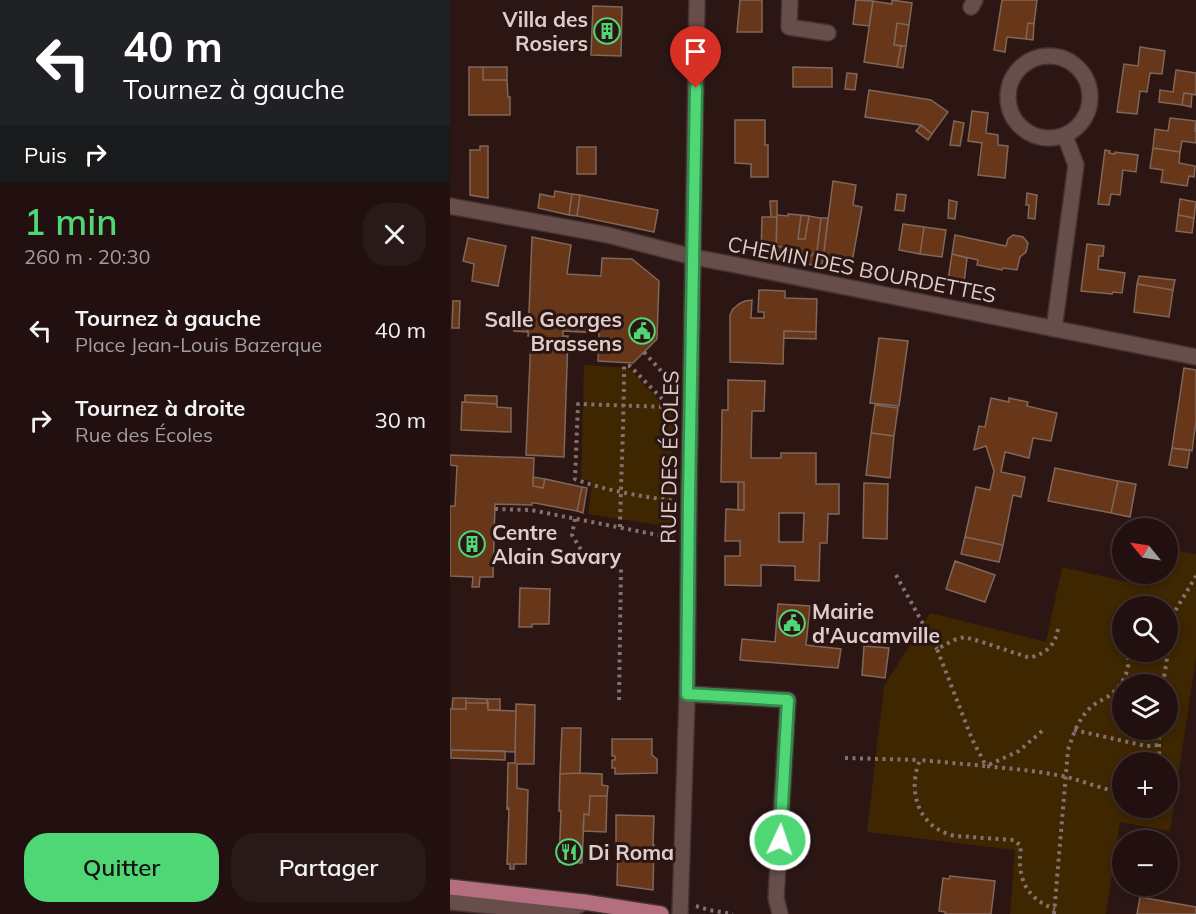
<!DOCTYPE html>
<html lang="fr">
<head>
<meta charset="utf-8">
<style>
	body { margin:0; font-family:Mulish,sans-serif; background:#291918; color:#f1f3f6; height:100vh; display:flex; flex-direction:column; font-size:22px; white-space:nowrap }
	* { box-sizing:border-box; margin:0 }
	p { font-size:20px; color:#a29d9e }
	.icon { flex:none; width:33px; height:33px; fill:none; stroke:currentColor; stroke-width:2; stroke-linecap:round; stroke-linejoin:round }
	.map { position:relative; flex:1; overflow:hidden }
	.panel { display:flex; flex-direction:column; background:#21100f; width:450px }
	.panel>* { flex:none }
	.top-card { background:#202124; color:#fff; overflow:hidden }
	.needle { width:39px; rotate:300deg }
	.tools { position:absolute; left:662px; top:518px; display:grid; gap:12px }
	.tools a { display:grid; place-items:center; width:66px; height:66px; border-radius:50%; background:#21100f; box-shadow:0 3px 9px #0003,0 0 0 2px #3e302f; font-size:30px }
	.pin { position:absolute; display:grid; place-items:center; width:51px; height:51px; color:#fff; margin:-62px -26px; border-radius:50% 50% 50% 0; rotate:-45deg; box-shadow:0 0 6px #0007 }
	.pin .icon { rotate:45deg }
	.me { position:absolute; width:66px; margin:-33px; rotate:3deg; stroke-linejoin:round; filter:drop-shadow(0 0 4px #0008) }
	.turn { display:flex; align-items:center; gap:21px; height:126px; padding:0 24px; font-size:27px }
	.turn .icon { width:78px; height:78px; stroke-width:2.5 }
	.turn b { display:block; font-size:42px; line-height:51px }
	.then { display:flex; align-items:center; height:57px; padding:0 24px; background:#0003; gap:12px; font-size:22px }
	.round { display:grid; place-items:center; flex:none; width:63px; height:63px; border-radius:24px; background:#291918 }
	.head { display:flex; align-items:center; justify-content:space-between; height:102px; padding:0 24px }
	h1 { font-size:36px; font-weight:600; line-height:45px; color:#4fd675 }
	.button { display:flex; gap:12px; margin-top:auto; padding:12px 24px }
	.button a { flex:1; height:69px; border-radius:24px; background:#4fd675; color:#111; font-size:24px; font-weight:600; line-height:69px; text-align:center }
	.button a+a { background:#291918; color:#f1f3f6 }
	ul { padding:0; list-style:none }
	li { display:flex; align-items:center; gap:18px; height:90px; padding:0 24px }
	li div { flex:1 }
	li b { display:block; font-size:22px }
	li em { font-style:normal }
	main { display:flex; flex:1; min-height:0 }
	.map>svg:first-child { display:block }
</style>
</head>
<body>
<main>
<section class="panel">
<div class="top-card">
<div class="turn"><svg class="icon" aria-label="left" viewBox="0 0 24 24"><path d="M17 20v-9H6M10 6l-5 5 5 5"/></svg><div><b>40 m</b>Tournez à gauche</div></div>
<div class="then">Puis<svg class="icon" aria-label="right" viewBox="0 0 24 24"><path d="M7 20v-9h11M14 6l5 5-5 5"/></svg></div>
</div>
<div class="head"><div><h1>1 min</h1><p>260 m · 20:30</p></div><a class="round"><svg class="icon" aria-label="close" viewBox="0 0 24 24"><path d="M6 6l12 12M18 6L6 18"/></svg></a></div>
<ul>
<li><svg class="icon" aria-label="left" viewBox="0 0 24 24"><path d="M17 20v-9H6M10 6l-5 5 5 5"/></svg><div><b>Tournez à gauche</b><p>Place Jean-Louis Bazerque</p></div><em>40 m</em></li>
<li><svg class="icon" aria-label="right" viewBox="0 0 24 24"><path d="M7 20v-9h11M14 6l5 5-5 5"/></svg><div><b>Tournez à droite</b><p>Rue des Écoles</p></div><em>30 m</em></li>
</ul>
<div class="button"><a>Quitter</a><a>Partager</a></div>
</section>
<div class="map">
<svg width="746" height="914" viewBox="0 0 746 914">
	<rect width="100%" height="100%" fill="#2c1614"/>
	<path fill="#3d2600" fill-rule="evenodd" d="M134,365L179,368L223,416L222,527L138,514L142,481L131,479Z
		M717,549L746,554V658L720,831L670,822L656,914H560L565,850L417,832L434,686L480,613L596,642L612,567L700,587L702,573H717ZM672,606H717V651H672ZM672,684H717V729H672ZM672,762H717V807H672Z"/>
	<path fill="#683719" stroke="#7f675a" stroke-width="1.5" fill-rule="evenodd" d="M290,0H312V32H287Z
		M406,0L423,1L419,26L403,24Z
		M442,0L462,3L459,25L447,23L444,45L451,46L447,67L414,62L423,1L442,4Z
		M552,0H587L584,24L578,23L576,39L557,37L555,52L544,50Z
		M143,6L172,7L171,56L141,55Z
		M447,23L459,25L456,46L444,45Z
		M578,23L584,24L583,40L576,39Z
		M451,46H456L453,68L447,67Z
		M690,47L715,51L712,74L700,73L697,92L690,91L687,114L667,112L674,64L688,66Z
		M19,67H33V80H57L58,97H60V115H19Z
		M33,67H57V80H33Z
		M343,67L382,68V87H343Z
		M726,70L746,73V95L734,93L732,105L709,102L710,90L723,92Z
		M397,73L407,74L405,90L395,89Z
		M419,90L481,100L498,112L482,134L471,125L415,117Z
		M734,93L742,94L741,107L732,105Z
		M522,111L538,113L536,133L548,135V145L558,146L555,178L528,175L532,143L518,141Z
		M720,118L746,121L745,131H746V143L732,141L730,152L703,148L705,129L718,131Z
		M285,120H315V145H318V177H301V164L285,163Z
		M504,121L514,123L510,146L500,145Z
		M471,125L482,134L478,140L466,131Z
		M30,146H38V198L20,195V150H30Z
		M127,147H146V174H127Z
		M703,148L730,152L729,163L745,166L744,177L739,176L737,186L711,182L713,170L700,168Z
		M655,150L660,151L659,153L665,154V152L688,155L686,172L673,170L670,195L661,194L659,205L648,204Z
		M383,181L406,185L403,205L412,207L400,273L372,267Z
		M105,191L122,194L119,215L88,208L90,194L104,197Z
		M577,193L587,195L585,219L578,218L579,205H576Z
		M122,194L130,195L127,216L119,215Z
		M447,194L456,195L454,211L445,210Z
		M130,195L208,210L204,232L127,216Z
		M730,199L746,202L744,218L728,215Z
		M499,200L507,202L505,219L498,218Z
		M320,201H327V217H321Z
		M338,214L351,215L348,239H355L359,216L371,218L367,251L361,256L337,252L333,247L326,246L327,215L338,216Z
		M351,215L359,216L355,239H348Z
		M728,215L744,218L742,233L726,231Z
		M312,217H327L326,257L311,254Z
		M371,218H378L372,267L326,257V246L333,247L337,252L361,256L367,251Z
		M453,224L474,227L470,254L449,250Z
		M474,227L496,230L492,257L470,254Z
		M505,235L556,246L558,239L563,235L573,237L578,243L576,252L570,257L567,270L553,268L552,270L527,265L528,260L502,254Z
		M82,237L121,245L117,274L151,276L152,258L182,259L209,281L207,339L183,363L148,361L149,333L113,331V336H118L114,457L76,455L81,336H78Z
		M18,238L56,246L48,286L22,281L24,264L13,261Z
		M637,244L654,246L653,256H649L648,269L675,273L672,293L663,292L662,294L631,291Z
		M502,254L517,258L514,283L498,280Z
		M689,276L725,280L723,290L687,284Z
		M687,284L723,290L719,317L684,312Z
		M309,290L335,291V298L367,299L366,332L334,331L333,364L280,362V315L283,309L289,304L295,301L302,300L301,318H314V312H308Z
		M3,301H10L9,328H2Z
		M64,315H78L77,332L64,331Z
		M334,331L366,332V339L334,338Z
		M429,338L458,341L449,406L420,403Z
		M734,368L746,370V421L742,451L722,448Z
		M278,380L315,381L314,411H302L301,458H331V453H366V484H389V514H378L377,543H370L369,581L345,580V566L311,565V586L275,585V556H290V541H275L276,509L294,510V482H271L272,410H278ZM329,513H354L353,542H329Z
		M15,395L47,396V404L15,402Z
		M541,398L559,402V398L578,402L577,406L607,413L601,441L583,438L579,458L555,452L551,472L575,477L571,497L563,495L553,545L515,537L526,487L540,490L544,471L536,446L524,450L529,426L535,427Z
		M12,402L47,404V407L61,408V432L11,430Z
		M425,405L448,408L444,436L421,433Z
		M421,433L444,436L440,478L416,475Z
		M722,448L740,450L737,468L719,465Z
		M0,455L84,458L83,486L93,488L95,479L132,487L127,511L85,503H82V505L45,504L43,577H30L29,587H22L23,577L0,576V506H5L7,466L0,465Z
		M605,468L668,481L661,513L598,501Z
		M83,477L95,479L93,488L83,486Z
		M668,481L686,484L680,517L661,513Z
		M288,482H294V510H288Z
		M414,483L438,484L437,539L413,538Z
		M132,487L137,488L133,513L127,511Z
		M515,537L553,545L549,562L511,554Z
		M505,561L545,575L535,602L496,589Z
		M70,588L100,589L99,624H82V627H69Z
		M328,604L360,606L356,645L391,649L388,668L290,660L292,639L325,642Z
		M414,646L439,648L435,678L412,675Z
		M3,698H16V709H2Z
		M16,698L37,699L38,703H16Z
		M37,699H50V710H38Z
		M16,703H38V710L66,711L65,752L0,750V709H16Z
		M66,704L85,705L84,764H67V788L78,790L76,864H64V869H60V864H57L59,808L57,809L58,763H65Z
		M112,728H131L130,773L110,774Z
		M162,739H202V755L207,759V773L165,774V768H162V760H165V756H162Z
		M1,750L55,751V760L1,758Z
		M130,773L152,774V785L158,786L157,796H140L139,815L134,814L132,863L109,862L111,811H109L110,774Z
		M140,796H157L156,832L133,831L134,814L139,815Z
		M166,815L204,816L203,845H204L203,890L167,885L168,846L166,845Z
		M500,876L545,881L541,914H495V912L489,911L493,878L499,879Z
		M690,897L746,907V914H687Z"/>
	<g fill="none" stroke-linecap="round" stroke-linejoin="round">
		<g stroke="#433332" stroke-width="18">
			<path id="minor" d="M340,0L339,27L378,33
				M521,7L525,0
				M558 97a41 41 0 1 1 82 0a41 41 0 1 1-82 0Z
				M0,206L158,235L243,257L291,266L746,357
				M604,329L626,165L615,136
				M237,694L338,700L326,898L330,914
				M0,902L116,913L134,902
				M230,914L237,698L239,496L247,0"/>
		</g>
		<g stroke="#433332" stroke-width="18">
			<path id="major" d="M0,887L134,902L211,914"/>
		</g>
		<path stroke="#84716f" stroke-width="4" stroke-dasharray="3 4.5" stroke-linecap="butt" d="M194,352L221,382V385
			M45,509L81,510L223,538
			M125,519L122,535L130,548L146,564
			M170,527C171,474 174,420 174,366H180L220,407L128,404L125,479C156,491 191,496 224,501
			M446,575L487,649
			M608,629C604,648 596,652 580,658L529,641L514,637L504,640L487,649L522,739L536,766C563,769 590,771 617,777C635,782 653,789 672,793
			M713,684L724,613L746,576
			M169,700L171,568
			M709,729V762
			M624,730L696,746L708,745
			M592,731L569,751L536,766L470,760C458,788 466,823 498,834C505,837 514,836 521,837C535,838 549,839 564,840L571,846C567,876 574,898 605,909
			M395,758L470,760
			M246,906L259,910L283,914
			M604,914L618,750C623,735 628,720 639,709C645,703 652,700 659,696C673,685 682,669 677,651"/>
		<use href="#minor" stroke="#684e4b" stroke-width="15"/>
		<use href="#major" stroke="#b56e7f" stroke-width="15"/>
	</g>
	<g fill="none" stroke-linecap="round" stroke-linejoin="round">
		<g stroke="#338b4c" stroke-width="15">
			<path id="route" d="M246,88L239,496L237,694L338,700L330,840"/>
		</g>
		<use href="#route" stroke="#4fd675" stroke-width="10"/>
	</g>
	<defs>
		<g id="building-ring" transform="scale(1.35)"><circle r="9.5" fill="#2c1614" stroke="#4fd675" stroke-width="1.5"/><path d="M-4-6H4V6H1V3H-1V6H-4ZM-2.5-4.3h1.7v1.8h-1.7ZM.8-4.3h1.7v1.8H.8ZM-2.5-1h1.7V.8h-1.7ZM.8-1h1.7V.8H.8Z" fill="#4fd675"/></g>
		<g id="civic-ring" transform="scale(1.35)"><circle r="9.5" fill="#2c1614" stroke="#4fd675" stroke-width="1.5"/><path d="M-.6-6.5H3V-4.5H.6V-3L4-1V1h2V6H-6V1h2V-1L-.6-3ZM-1.2 2.5V6h2.4V2.5Z" fill="#4fd675"/></g>
		<g id="restaurant-ring" transform="scale(1.35)"><circle r="9.5" fill="#2c1614" stroke="#4fd675" stroke-width="1.5"/><path d="M-5-6h1v4h1v-4h1v4h1v-4h1v5L-1.5 .5V6h-2V.5L-5-1ZM5-6V6H3V1.5H1.5Q1.5-4 5-6Z" fill="#4fd675"/></g>
	</defs>
	<g fill-rule="evenodd">
		<use href="#building-ring" x="157" y="31"/>
		<use href="#civic-ring" x="192" y="331"/>
		<use href="#building-ring" x="22" y="544"/>
		<use href="#civic-ring" x="342" y="623"/>
		<use href="#restaurant-ring" x="119" y="852"/>
	</g>
	<g text-anchor="middle" dominant-baseline="central" stroke-width="6" stroke-linejoin="round" paint-order="stroke">
		<g font-size="21" font-weight="bold" fill="#ddcdcb" stroke="#2c1614" text-anchor="start">
			<text x="138" y="19" text-anchor="end">Villa des<tspan x="138" dy="24">Rosiers</tspan></text>
			<text x="172" y="319" text-anchor="end">Salle Georges<tspan x="172" dy="24">Brassens</tspan></text>
			<text x="42" y="532">Centre<tspan x="42" dy="24">Alain Savary</tspan></text>
			<text x="362" y="611">Mairie<tspan x="362" dy="24">d'Aucamville</tspan></text>
			<text x="138" y="852">Di Roma</text>
		</g>
		<g font-size="21" fill="#ddcdcb" stroke="#2c1614">
			<text transform="translate(412 269) rotate(11)">CHEMIN DES BOURDETTES</text>
			<text transform="translate(219 457) rotate(-89)">RUE DES ÉCOLES</text>
		</g>
	</g>
</svg>
<div class="tools">
<a><svg class="needle" viewBox="-14 -14 28 28"><path d="M0-13l5 13h-10z" fill="#e53935"/><path d="M0 13l5-13h-10z" fill="#a29d9e"/></svg></a>
<a><svg class="icon" aria-label="search" viewBox="0 0 24 24"><circle cx="10" cy="10" r="6"/><path d="M15 15l6 6"/></svg></a>
<a><svg class="icon" aria-label="layers" viewBox="0 0 24 24"><path d="M12 4l9 5-9 5-9-5zM3 14l9 5 9-5"/></svg></a>
<a>+</a>
<a>−</a>
</div>
<div class="pin" style="left:246px;top:88px;background:#d93025"><svg class="icon" aria-label="arrive" viewBox="0 0 24 24"><path d="M6 21V4h12l-3 4 3 4H6"/></svg></div>
<svg class="me" style="left:330px;top:840px" viewBox="-20 -20 40 40"><circle r="17" fill="#4fd675" stroke="#fff" stroke-width="3"/><path d="M0-11L8 9 0 5-8 9z" fill="#fff"/></svg>
</div>
</main>
</body>
</html>
